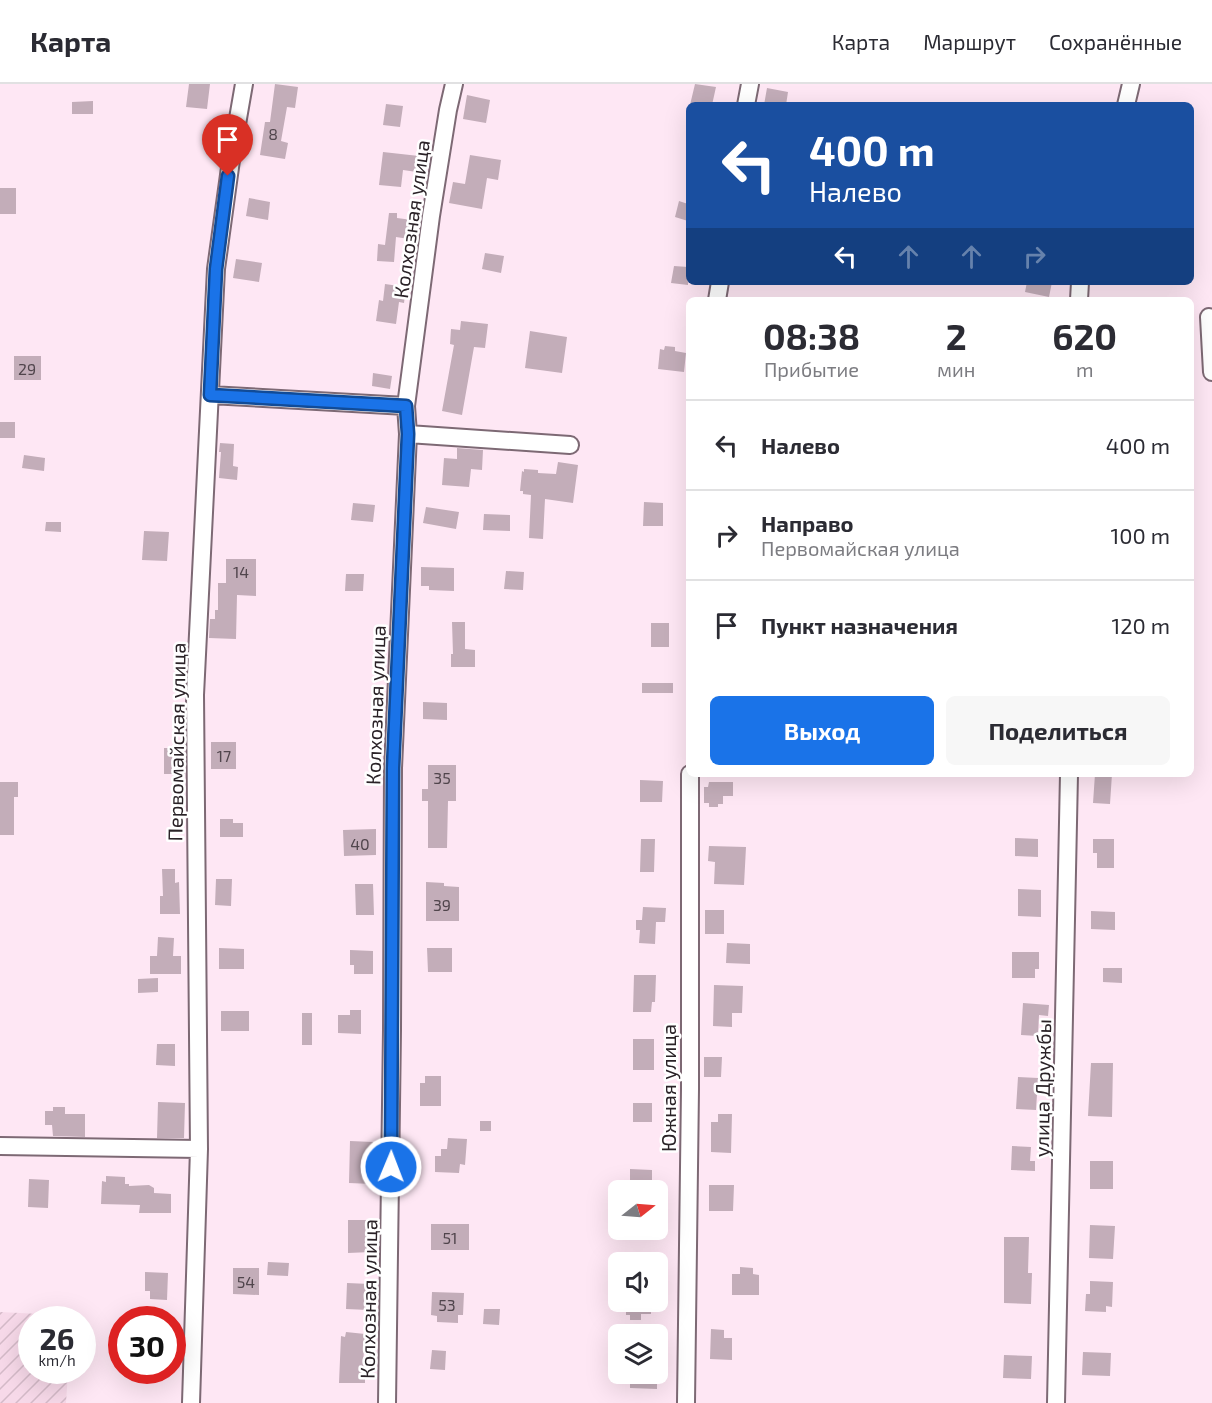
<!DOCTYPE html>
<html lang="ru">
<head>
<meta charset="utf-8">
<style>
	body { margin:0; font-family:"Exo 2",sans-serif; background:#f7f7f7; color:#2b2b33; height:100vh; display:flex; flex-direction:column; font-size:22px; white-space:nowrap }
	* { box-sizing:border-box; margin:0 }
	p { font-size:20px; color:#7c7c81 }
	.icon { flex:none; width:33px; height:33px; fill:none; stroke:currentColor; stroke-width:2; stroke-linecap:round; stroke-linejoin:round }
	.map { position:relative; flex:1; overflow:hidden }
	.drawer { position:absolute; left:686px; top:213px; width:508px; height:480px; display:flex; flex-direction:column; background:#fff; border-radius:9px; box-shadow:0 6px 24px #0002 }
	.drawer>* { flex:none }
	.top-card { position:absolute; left:686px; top:18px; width:508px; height:183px; border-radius:9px; box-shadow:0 6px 24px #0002; background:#1a4fa0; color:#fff; overflow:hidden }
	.needle { width:39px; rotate:73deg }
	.buttons { position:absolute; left:608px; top:1096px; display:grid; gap:12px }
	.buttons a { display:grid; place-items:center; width:60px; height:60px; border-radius:9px; background:#fff; box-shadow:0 6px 24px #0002; font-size:30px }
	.speed { position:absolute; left:18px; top:1222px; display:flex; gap:12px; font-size:30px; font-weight:700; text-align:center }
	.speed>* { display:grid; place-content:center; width:78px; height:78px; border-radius:50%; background:#fff; box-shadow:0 6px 24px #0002; line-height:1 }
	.speed small { font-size:15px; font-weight:400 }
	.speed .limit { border:9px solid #d22; background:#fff; color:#111 }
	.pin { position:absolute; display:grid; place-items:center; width:51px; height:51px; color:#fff; margin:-62px -26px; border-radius:50% 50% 50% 0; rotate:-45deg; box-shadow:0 0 6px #0007 }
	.pin .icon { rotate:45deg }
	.me { position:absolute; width:66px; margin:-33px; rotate:1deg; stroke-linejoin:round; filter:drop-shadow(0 0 4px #0008) }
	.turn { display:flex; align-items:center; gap:21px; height:126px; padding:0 24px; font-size:27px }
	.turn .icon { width:78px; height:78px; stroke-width:2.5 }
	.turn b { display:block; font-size:42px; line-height:51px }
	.lanes { display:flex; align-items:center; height:57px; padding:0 24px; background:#0003; justify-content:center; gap:30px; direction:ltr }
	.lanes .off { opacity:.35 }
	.eta { display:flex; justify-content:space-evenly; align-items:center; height:102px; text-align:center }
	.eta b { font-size:36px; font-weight:700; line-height:42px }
	.button { display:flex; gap:12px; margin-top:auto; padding:12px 24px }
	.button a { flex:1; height:69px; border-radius:9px; background:#1a73e8; color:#fff; font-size:24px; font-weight:700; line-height:69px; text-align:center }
	.button a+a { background:#f7f7f7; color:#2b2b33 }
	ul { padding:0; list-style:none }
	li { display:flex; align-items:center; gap:18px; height:90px; padding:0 24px; border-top:2px solid #e1e1e2 }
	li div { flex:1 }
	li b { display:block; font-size:22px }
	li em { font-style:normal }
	header { display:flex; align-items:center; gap:36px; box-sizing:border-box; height:84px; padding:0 30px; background:#fff; border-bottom:2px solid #e1e1e2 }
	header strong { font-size:28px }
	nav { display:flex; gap:33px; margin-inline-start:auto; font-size:21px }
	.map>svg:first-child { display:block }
</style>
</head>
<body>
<header>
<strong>Карта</strong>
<nav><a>Карта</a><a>Маршрут</a><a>Сохранённые</a></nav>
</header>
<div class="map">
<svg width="1212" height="1319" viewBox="0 0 1212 1319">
	<defs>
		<pattern id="industrial-furrows" width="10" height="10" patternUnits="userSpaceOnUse" patternTransform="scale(1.5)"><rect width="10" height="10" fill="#f7d9e9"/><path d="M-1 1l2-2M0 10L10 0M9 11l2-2" fill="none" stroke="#d4bac8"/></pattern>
	</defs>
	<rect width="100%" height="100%" fill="#fee7f4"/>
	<path fill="url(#industrial-furrows)" d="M0,1228L40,1230L44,1236H32V1287H68L66,1319H0Z"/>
	<path fill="#c3adb9" d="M189,0H210L207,25L186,23Z
		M275,0L298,3L295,24L287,23L281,57L288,59L285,75L260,71L265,38H270Z
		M695,0L716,3L712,21H690Z
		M767,4L788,8L786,21H764Z
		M467,11L490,16L486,39L463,35Z
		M93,17V30H72V18Z
		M386,20L403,22L400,43L383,41Z
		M383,68L419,72L417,88L403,86L401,103L379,101Z
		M470,71L501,76L498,96L487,94L482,125L449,119L453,98L465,100Z
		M0,104H16V130H0Z
		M249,114L270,118L268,136L246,132Z
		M679,117L688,120V137L675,133Z
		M389,129H397V134L412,136L409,155L396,153L394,178L377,177L378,160L385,161Z
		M485,169L504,172L501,189L482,185Z
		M236,175L262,179L259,198L233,194Z
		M674,182L688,183V201L671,199Z
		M1027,198H1052L1049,213L1025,208Z
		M385,200L406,203L404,219L399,218L396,240L376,237L379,216L383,217Z
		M461,237L488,240L485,264L474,263L462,331L442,327L454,261L450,260L451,245L460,246Z
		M530,247L567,253L562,289L525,284Z
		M665,262L675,263V267L686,269L684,288L658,285L660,265L664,266Z
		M14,272H41V296H14Z
		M373,289L392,292L390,305L372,302Z
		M0,338H15V354H0Z
		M220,359L234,360L233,382L238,383L237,396L219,394L221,368H219Z
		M457,364L483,366L482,386L471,385L469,403L442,401L444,374L457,375Z
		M24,371L45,374L44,387L22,384Z
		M558,378L578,381L573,419L545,415L543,455L529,454L531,411L523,410V407H520L522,387L524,388V385L538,386V389L556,390Z
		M644,418L663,419V442H643Z
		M353,419L375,421L373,438L351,436Z
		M426,423L459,428L456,445L423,439Z
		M484,430L510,431V447L483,446Z
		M46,438H61V448L45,447Z
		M144,447L169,448L167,477L142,476Z
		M226,475H256V512L237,511L236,555L209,554L210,535H215V526H218V499H226Z
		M421,483L454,484V507L429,506V502H421Z
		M506,487L524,488L523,506L504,505Z
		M346,490H364L363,507H345Z
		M452,538H465V565L475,566V583H451V570H453Z
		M651,539H669V563H651Z
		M642,599H673V609H642Z
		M423,618L447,619V636L423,635Z
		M211,658H236V685H211Z
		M164,664H185V690H164Z
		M428,681H456V717H448L447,764H428V717H422V705H428Z
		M1095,690H1112L1110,720L1093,719Z
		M640,696L663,697L662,718H640Z
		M0,698H18V713H14V751H0Z
		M709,698H733V712H723V720H718V723H709V719H704V703H708Z
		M220,735H233V739H243V753H220Z
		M376,745V771L344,772L343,746Z
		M1015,754L1038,755V773L1015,772Z
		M641,755H655L654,788H640Z
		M1093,755H1114V784H1097V769H1093Z
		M709,762L746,763L744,801L714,800L715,778L708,777Z
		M162,785H175V799L179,798L180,830H160V812H163Z
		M216,795H232L231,822L215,821Z
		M426,798L444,799V802L459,803V837H426Z
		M355,800H373L374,831H356Z
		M1018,805L1041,806V833L1018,832Z
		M643,823L666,824L665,838H656L655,860L639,859L640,846H636V836H642Z
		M705,826H724V850H705Z
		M1091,827L1115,828V846L1091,845Z
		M158,853L174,854L173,872H181V890H150V872H157Z
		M727,859L750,860V880L726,879Z
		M219,864L244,865V885H219Z
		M427,864H452V888H428Z
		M350,866L373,867V890H354V881H350Z
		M1012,868H1039V885H1035V894H1012Z
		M1103,884H1122V899L1103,898Z
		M634,891H656L655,918H652L651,928H633Z
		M158,894V908L138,909V895Z
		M714,901L743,902L742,929H732V943L713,942Z
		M1023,919L1049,921L1048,932L1039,931L1038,952L1021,951Z
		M350,926H361V950L338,949V931H350Z
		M221,927H249V947H221Z
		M302,929H312V961H302Z
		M633,955H654V986H633Z
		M157,960H175V982L156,981Z
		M704,973H722L721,993H704Z
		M1091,979H1113L1112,1033L1088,1032Z
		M425,992H441V1022H420V999H425Z
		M1018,993L1038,994L1036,1026L1016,1025Z
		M158,1018L185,1019L184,1054H157Z
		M633,1019H652V1038H633Z
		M53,1023H65V1030H85V1053L53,1052L52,1041H45V1027H53Z
		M718,1030H732L731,1069L711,1068V1038H718Z
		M480,1037H491V1047H480Z
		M448,1054L467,1055L465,1081L460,1080L459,1089L435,1088V1072H441V1065H447Z
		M350,1057L373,1058L372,1100L349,1099Z
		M1012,1062L1031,1063L1030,1077H1035V1087L1011,1086Z
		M1090,1077H1113V1105H1090Z
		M630,1085L652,1086V1107H630Z
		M106,1092L125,1093V1100H129V1102L149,1101L154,1104V1109L171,1110V1129H139L140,1121L101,1120L102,1097L106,1098Z
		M29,1095L49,1096L48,1124L28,1123Z
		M709,1101H734L733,1127H709Z
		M348,1136H370L371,1168L348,1169Z
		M431,1140H469V1166H431Z
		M1090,1141L1115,1142L1113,1175L1089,1174Z
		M1004,1153H1029L1028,1189H1032L1031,1220L1004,1219Z
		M268,1178L289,1179L288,1192L267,1191Z
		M740,1183L753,1184V1190L759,1191V1211H732V1190H740Z
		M233,1184H259V1211L233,1210Z
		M145,1188L168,1189L167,1216L150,1215V1207H145Z
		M1090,1197L1113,1198L1112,1223L1106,1222V1228L1085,1227L1086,1210H1090Z
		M347,1199L370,1200L369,1226L346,1225Z
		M432,1208L464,1209L463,1231H458V1239L437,1238V1232L431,1231Z
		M626,1218H651V1230H641V1236H630V1231H626Z
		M484,1225H500L499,1241L483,1240Z
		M711,1245L724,1246V1254H732V1276L710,1275Z
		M346,1248L365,1250L363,1281H365V1299H339L341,1252L345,1253Z
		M432,1266L446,1267L445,1286L430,1285Z
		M1083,1268L1111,1269L1110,1292L1082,1291Z
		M1004,1271L1032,1272L1031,1295L1003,1294Z
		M630,1290H657V1305L630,1304Z"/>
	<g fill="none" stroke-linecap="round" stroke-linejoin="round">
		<g stroke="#7d6974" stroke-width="20">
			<path id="minor" d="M746,21L750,0
				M1126,21L1131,0
				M717,216L720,198
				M1079,216L1080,198
				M1212,234L1209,233L1212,288
				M210,311L406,322
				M408,350L570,361
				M0,1062L199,1065
				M191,1319L199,1065L195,611L216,185L232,69L244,0
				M387,1319L392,946L393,684L408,350L406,322L431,132L448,26L454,0
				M686,1319L690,1005V690
				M1056,1319L1069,690"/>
		</g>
		<use href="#minor" stroke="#fff" stroke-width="16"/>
	</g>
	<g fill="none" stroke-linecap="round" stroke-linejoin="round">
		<g stroke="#114b97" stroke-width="15">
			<path id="route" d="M228,92L216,185L210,311L406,322L408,350L393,684L391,1083"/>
		</g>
		<use href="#route" stroke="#1a73e8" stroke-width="10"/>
	</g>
	<g text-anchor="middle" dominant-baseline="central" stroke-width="5" stroke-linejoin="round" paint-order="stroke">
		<g font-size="16" fill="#50454c">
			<text x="273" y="49">8</text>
			<text x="27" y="284">29</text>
			<text x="241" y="487">14</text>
			<text x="224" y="671">17</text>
			<text x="442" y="693">35</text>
			<text x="360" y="759">40</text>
			<text x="442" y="820">39</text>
			<text x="450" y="1153">51</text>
			<text x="246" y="1197">54</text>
			<text x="447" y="1220">53</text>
		</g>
		<g font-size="20" fill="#2a2227" stroke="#fff">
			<text transform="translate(411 135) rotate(-82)">Колхозная улица</text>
			<text transform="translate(375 621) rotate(-88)">Колхозная улица</text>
			<text transform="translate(176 658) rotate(-89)">Первомайская улица</text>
			<text transform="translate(668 1004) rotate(-90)">Южная улица</text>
			<text transform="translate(1042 1004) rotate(-89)">улица Дружбы</text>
			<text transform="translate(368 1215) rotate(-89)">Колхозная улица</text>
		</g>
	</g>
</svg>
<div class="buttons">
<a><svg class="needle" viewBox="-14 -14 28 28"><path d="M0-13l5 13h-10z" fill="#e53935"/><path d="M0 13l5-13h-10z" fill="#7c7c81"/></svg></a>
<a><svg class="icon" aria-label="sound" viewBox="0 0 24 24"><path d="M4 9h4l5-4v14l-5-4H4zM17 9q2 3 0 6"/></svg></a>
<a><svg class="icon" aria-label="layers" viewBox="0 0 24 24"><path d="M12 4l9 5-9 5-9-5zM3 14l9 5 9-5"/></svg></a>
</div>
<div class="speed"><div>26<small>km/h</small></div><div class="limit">30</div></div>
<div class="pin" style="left:228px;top:92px;background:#d93025"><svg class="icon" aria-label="arrive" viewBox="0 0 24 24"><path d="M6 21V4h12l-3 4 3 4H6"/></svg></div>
<svg class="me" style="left:391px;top:1083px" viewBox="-20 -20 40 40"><circle r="17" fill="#1a73e8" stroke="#fff" stroke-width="3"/><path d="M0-11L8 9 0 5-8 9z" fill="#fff"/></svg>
<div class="top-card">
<div class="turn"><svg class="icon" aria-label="left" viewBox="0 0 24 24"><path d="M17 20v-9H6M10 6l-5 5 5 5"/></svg><div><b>400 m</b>Налево</div></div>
<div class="lanes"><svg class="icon" aria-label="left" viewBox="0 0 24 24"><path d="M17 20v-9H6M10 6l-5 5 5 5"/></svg><svg class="icon off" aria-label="ahead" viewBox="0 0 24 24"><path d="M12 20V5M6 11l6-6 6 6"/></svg><svg class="icon off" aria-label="ahead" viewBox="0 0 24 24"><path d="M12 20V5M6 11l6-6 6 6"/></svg><svg class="icon off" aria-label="right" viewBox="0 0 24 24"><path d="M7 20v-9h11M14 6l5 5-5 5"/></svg></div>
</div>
<section class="drawer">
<div class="eta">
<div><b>08:38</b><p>Прибытие</p></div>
<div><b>2</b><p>мин</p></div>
<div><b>620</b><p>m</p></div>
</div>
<ul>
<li><svg class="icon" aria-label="left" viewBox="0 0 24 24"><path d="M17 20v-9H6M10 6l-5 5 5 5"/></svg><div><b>Налево</b></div><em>400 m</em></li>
<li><svg class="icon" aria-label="right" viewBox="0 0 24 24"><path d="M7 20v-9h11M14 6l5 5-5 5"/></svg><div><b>Направо</b><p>Первомайская улица</p></div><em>100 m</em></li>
<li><svg class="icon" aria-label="arrive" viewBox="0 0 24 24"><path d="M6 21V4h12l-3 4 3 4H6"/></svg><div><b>Пункт назначения</b></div><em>120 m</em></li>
</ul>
<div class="button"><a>Выход</a><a>Поделиться</a></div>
</section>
</div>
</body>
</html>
